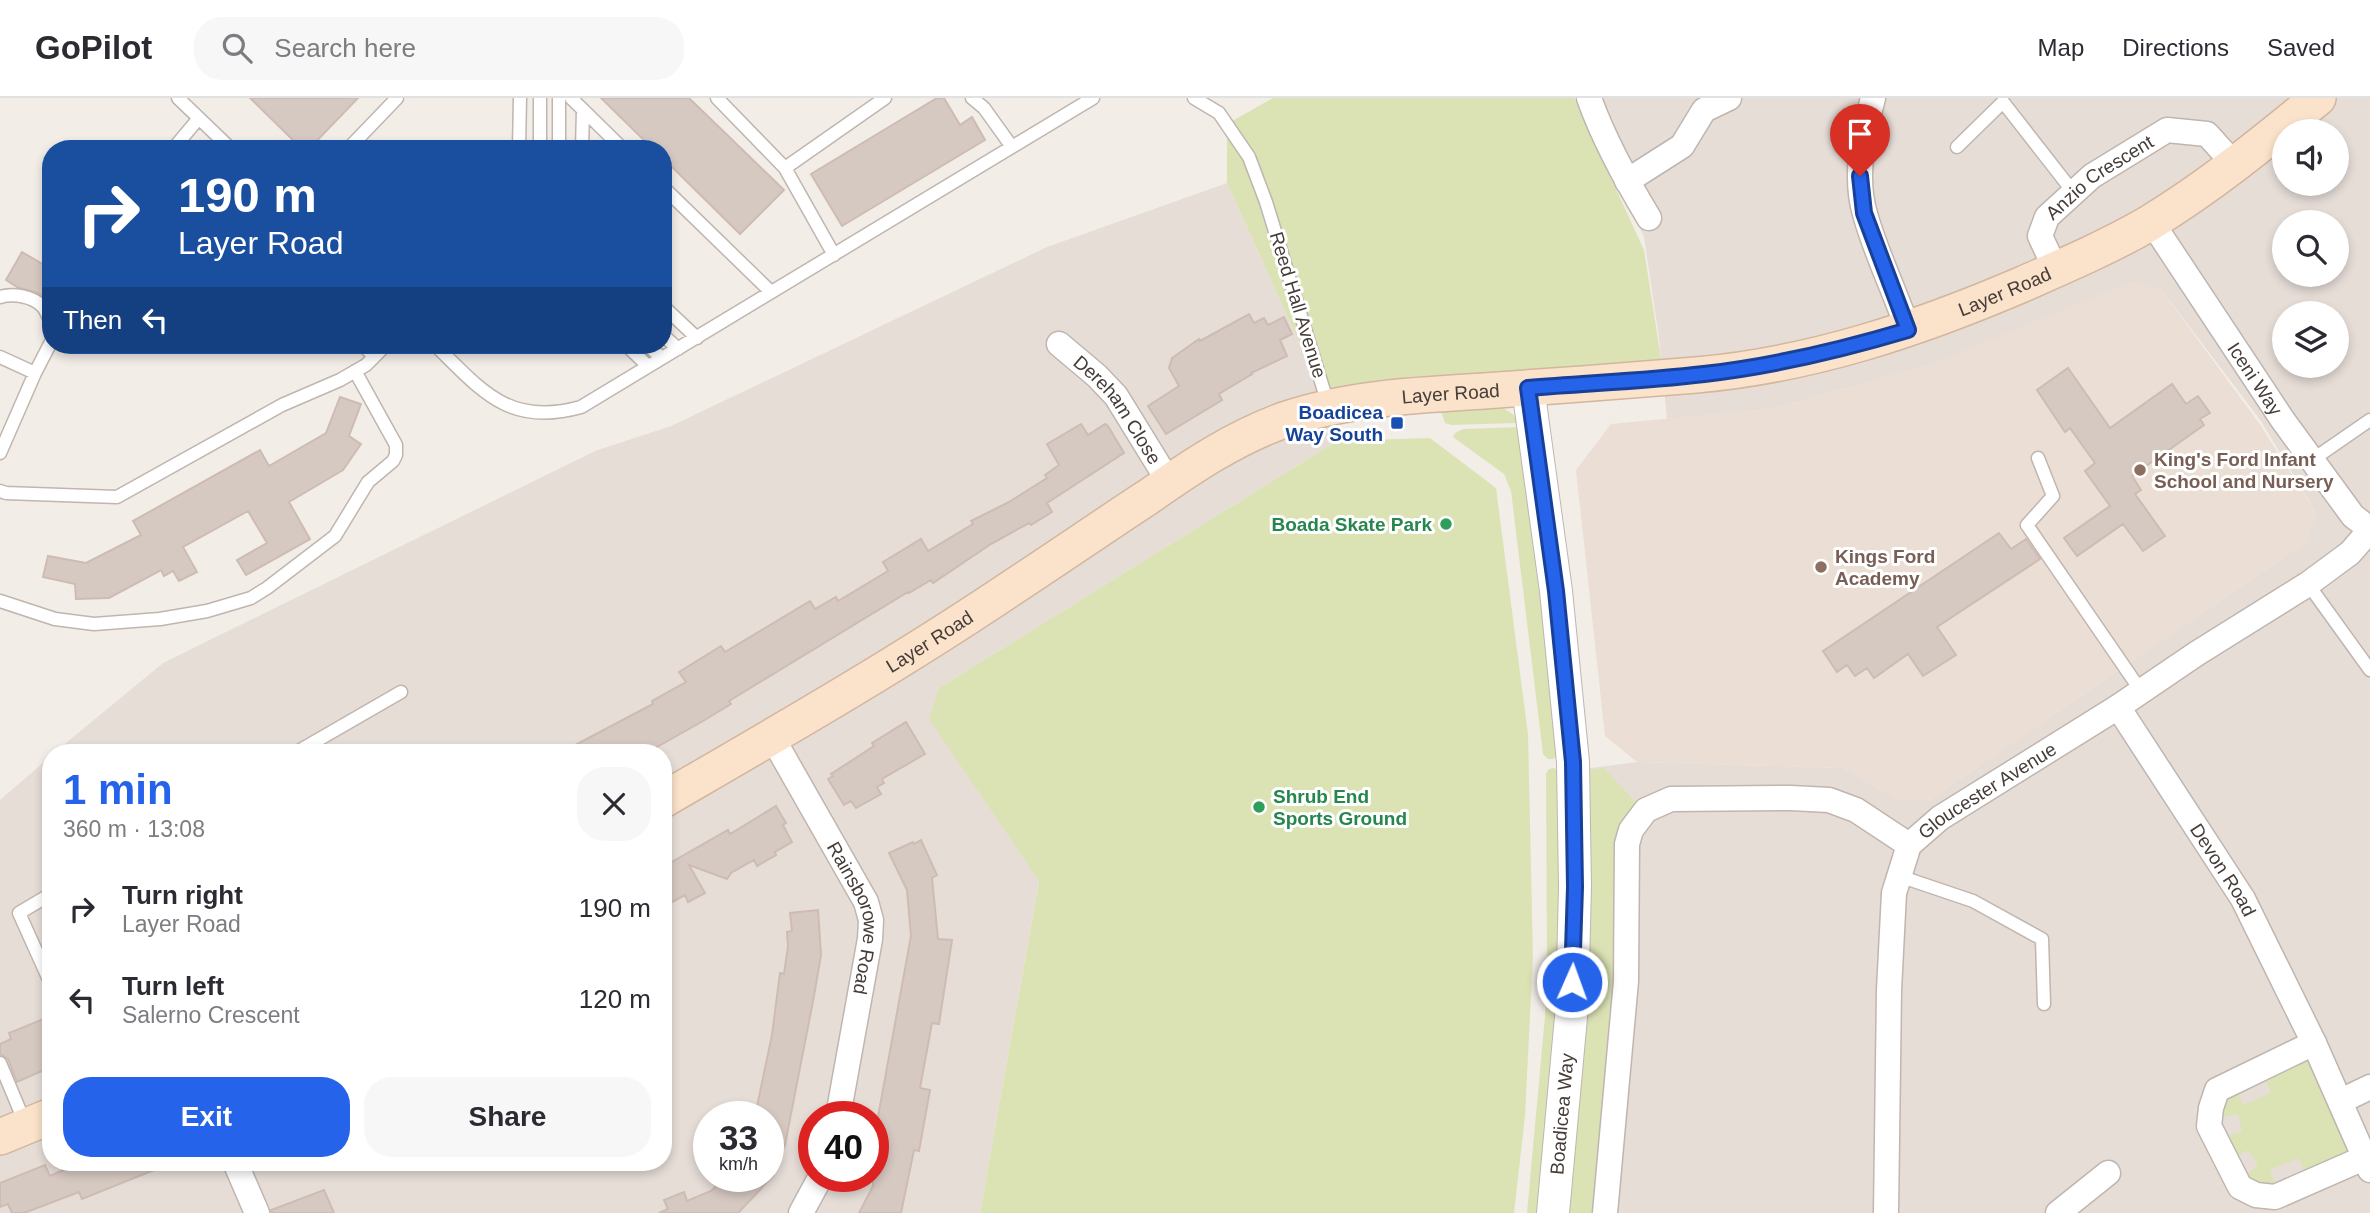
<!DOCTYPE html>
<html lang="en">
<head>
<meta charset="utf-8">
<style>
	body { margin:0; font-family:Arial,sans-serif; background:#f7f7f7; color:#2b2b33; height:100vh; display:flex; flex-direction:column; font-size:26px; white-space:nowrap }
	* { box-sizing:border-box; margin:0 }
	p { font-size:23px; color:#7c7c81 }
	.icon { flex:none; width:38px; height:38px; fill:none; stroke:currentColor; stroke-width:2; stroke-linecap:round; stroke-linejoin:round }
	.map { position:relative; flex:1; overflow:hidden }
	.side { position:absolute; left:42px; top:646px; width:630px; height:427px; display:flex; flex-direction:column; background:#fff; border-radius:28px; box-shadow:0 4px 10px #0003 }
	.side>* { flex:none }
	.hud { position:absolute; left:42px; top:42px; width:630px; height:214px; border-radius:28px; box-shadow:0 4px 10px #0003; background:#1a4fa0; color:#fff; overflow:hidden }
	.buttons { position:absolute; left:2272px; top:21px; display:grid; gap:14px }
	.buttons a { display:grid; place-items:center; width:77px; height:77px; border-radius:50%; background:#fff; box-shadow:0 4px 10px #0003; font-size:35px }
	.speed { position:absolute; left:693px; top:1003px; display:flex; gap:14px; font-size:35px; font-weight:700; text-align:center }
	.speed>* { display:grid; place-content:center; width:91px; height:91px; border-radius:50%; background:#fff; box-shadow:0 4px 10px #0003; line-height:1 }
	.speed small { font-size:18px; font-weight:400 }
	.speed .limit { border:10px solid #d22; background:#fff; color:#111 }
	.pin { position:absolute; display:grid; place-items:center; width:60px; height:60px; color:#fff; margin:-72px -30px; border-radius:50% 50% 50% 0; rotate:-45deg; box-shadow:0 0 7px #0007 }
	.pin .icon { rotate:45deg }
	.me { position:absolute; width:77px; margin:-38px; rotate:2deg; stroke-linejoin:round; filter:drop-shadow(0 0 5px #0008) }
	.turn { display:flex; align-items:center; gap:24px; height:147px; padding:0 21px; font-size:32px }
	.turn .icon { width:91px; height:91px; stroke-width:2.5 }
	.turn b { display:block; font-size:49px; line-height:60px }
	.then { display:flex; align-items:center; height:66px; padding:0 21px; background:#0003; gap:14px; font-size:26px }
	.round { display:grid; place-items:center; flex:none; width:74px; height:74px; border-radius:28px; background:#f7f7f7 }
	.head { display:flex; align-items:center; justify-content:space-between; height:119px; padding:0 21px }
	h1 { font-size:42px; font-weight:700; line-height:52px; color:#2563eb }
	.button { display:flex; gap:14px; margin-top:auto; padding:14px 21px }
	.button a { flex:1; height:80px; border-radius:28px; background:#2563eb; color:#fff; font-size:28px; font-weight:700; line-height:80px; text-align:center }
	.button a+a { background:#f7f7f7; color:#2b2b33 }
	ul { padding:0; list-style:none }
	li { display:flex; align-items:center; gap:21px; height:91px; padding:0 21px }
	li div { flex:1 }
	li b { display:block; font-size:26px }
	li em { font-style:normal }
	header { display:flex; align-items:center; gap:42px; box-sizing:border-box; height:98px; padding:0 35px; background:#fff; border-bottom:2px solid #e1e1e2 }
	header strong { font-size:33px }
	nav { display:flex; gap:38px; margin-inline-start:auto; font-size:24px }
	.search { width:490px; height:63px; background:#f7f7f7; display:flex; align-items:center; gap:18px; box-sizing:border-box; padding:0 24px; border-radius:28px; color:#7c7c81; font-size:26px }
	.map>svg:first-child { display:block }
</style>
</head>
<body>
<header>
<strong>GoPilot</strong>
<div class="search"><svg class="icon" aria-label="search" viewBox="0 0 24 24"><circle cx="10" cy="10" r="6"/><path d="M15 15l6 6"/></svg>Search here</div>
<nav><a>Map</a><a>Directions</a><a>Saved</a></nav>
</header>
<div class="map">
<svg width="2370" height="1115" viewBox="0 0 2370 1115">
	<rect width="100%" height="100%" fill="#f3ede8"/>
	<path fill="#e6ddd7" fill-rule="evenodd" d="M1577,0H2370V1115H1565L1583,671L1637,664L1843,670L1899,702H1929L2306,444L2316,415L2261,323L2160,190L1923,269L1771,311L1667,321L1659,240L1644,139ZM2284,33H2336V86H2284ZM2284,124H2336V177H2284ZM2284,215H2336V268H2284Z
		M1227,85L1329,310L1337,343L939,590L930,621L1039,782L980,1115H0V702L51,658V1064H663V654H55L163,565L595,353L671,328L1047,149ZM709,1018H768V1078H709ZM814,1018H873V1078H814Z"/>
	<path fill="#ebded4" d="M2133,183L2160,190L2261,328L2316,415L2306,444L1929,702H1899L1843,670L1637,664L1605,638L1576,372L1611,326L1771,311L1923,269Z"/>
	<path fill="#dbe3b5" d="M1273,0H1574L1644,152L1662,267L1329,310L1227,85V26Z
		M1500,308L1514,317L1518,325L1451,327L1445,325L1440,310Z
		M1520,329L1555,607L1559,657L1553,661H1548L1543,656L1511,393L1504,376L1453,339L1455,335L1463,331Z
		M1430,340L1496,390L1528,636L1533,858L1525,1018L1514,1115H980L1039,783L929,621L939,590L1337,343Z
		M1552,670L1557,671L1560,675L1564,787L1543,1115H1527L1545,918L1547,858L1546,676L1548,672Z
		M1604,670L1639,708L1619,825L1600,1115H1568L1584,673Z
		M2302,959L2310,963L2351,1053L2306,1075L2298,1060L2270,1072L2278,1090L2271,1093L2244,1078L2258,1068L2248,1052L2233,1060L2224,1038L2242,1034L2238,1016L2220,1020L2217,1006L2235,988L2243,1007L2271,995L2265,981Z"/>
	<path fill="#d6c9c2" stroke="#cebcb3" stroke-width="2" d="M250,0H358L309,51H302Z
		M601,0H689L784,92L740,136L663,60V51H653Z
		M937,0H944L960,27L972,19L985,42L842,128L811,76Z
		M22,154L51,171V205L38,195L17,189L6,182Z
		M1249,216L1254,225L1264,220L1268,227L1284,219L1292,236L1280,242L1287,258L1251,275L1252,276L1219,296L1222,302L1166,336L1148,308L1179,288L1169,270L1172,260L1199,241L1200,243Z
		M2068,270L2110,330L2172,286L2186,306L2198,298L2210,315L2200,321L2204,327L2132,378L2141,392L2135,396L2165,438L2143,453L2123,426L2077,458L2064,440L2110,408L2085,373L2095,365L2070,330L2065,334L2037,292Z
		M340,299L361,306L349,338L361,346L343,372L289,404L310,441L246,477L237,462L267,445L248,413L183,449L197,474L179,483L173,473L164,478L161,472L109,500L76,501L75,486L43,479L48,458L86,465L141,437L133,423L260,352L269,368L326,335Z
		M1081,326L1088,337L1105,326L1108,328L1124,355L1047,405L1052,414L1031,427L1029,425L991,446L933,485L931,482L909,495L908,494L729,603L731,606L703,623L648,654H562L653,606L652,603L686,584L679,574L721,548L725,554L810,503L815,511L836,499L838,503L888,473L883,464L921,441L928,453L973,426L971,423L1009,404L1047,380L1045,377L1059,367L1047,346Z
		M1999,435L2011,451L2026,441L2040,461L1937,529L1956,557L1923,578L1908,556L1874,580L1867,570L1855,578L1847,567L1837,574L1823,553Z
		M906,624L925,656L882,681L884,685L877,689L881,696L856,710L851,703L844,707L828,681L833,678L831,676L874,648L872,645Z
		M776,708L786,725L783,727L792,744L775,754L776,757L757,768L754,762L731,775L727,781L689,767L705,795L688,804L685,797L663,809V769L728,732L730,736Z
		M921,742L937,777L932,780L938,841L952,842L939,926L932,925L920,990L930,992L919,1053L914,1052L901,1115H859L873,1088V1046L911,838L907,792L889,755L913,744L914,746Z
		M818,812L821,857L814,898L785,1047L768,1078V1018H755L772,937L780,875L784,876L788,848L787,834L792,833L790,815Z
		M51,918V969L17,984L8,961L0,956V946L11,941L9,935Z
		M82,1064H174L82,1101L79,1094L24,1115H12L8,1106L0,1109V1085L45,1067L50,1078Z
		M727,1078H773L738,1115H659L668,1111L664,1102L684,1094L687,1103L711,1093Z
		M324,1092L334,1115H272L271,1112Z"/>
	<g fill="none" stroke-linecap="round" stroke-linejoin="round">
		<g stroke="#c0b5af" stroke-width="15">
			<path id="service" d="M178,0L231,51
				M540,0V51
				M559,0V51
				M571,0L623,51
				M717,0L785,70L834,157
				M972,0L984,10L1012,49
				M1194,0L1219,15L1249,59L1266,104L1328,306
				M1957,49L2003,4L2074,95
				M173,51L199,20
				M348,51L397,0
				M519,51L520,0
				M582,51L583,12
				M785,70L885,0
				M663,89L771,194
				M0,199C13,195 33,198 43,209C46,213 49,220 51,225
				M663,208L697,240
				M663,237L678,251
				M363,247L374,259
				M435,247C482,293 509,329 581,309L1093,0
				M626,247L648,268
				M647,247L662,260
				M0,259L35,275L0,355
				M35,275L51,244
				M2038,360L2053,398L2027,427L2141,593
				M2312,362L2370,322
				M0,393L6,395L117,399L282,307L340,282L366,267L386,247
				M2308,486L2370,572
				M0,503L55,521L94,526L160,521L207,513L251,500L267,490L335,438L368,384L393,363L396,357V347L355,273
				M297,654L401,594
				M1899,778L1973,803L2042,841L2044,906
				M51,796L19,815L51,886
				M0,965L25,1025"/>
		</g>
		<g stroke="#c0b5af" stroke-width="27">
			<g id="minor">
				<path d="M1589,0C1604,42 1626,82 1649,120"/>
				<path d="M1873,0C1863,37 1854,79 1865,116C1876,156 1895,193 1908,232"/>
				<path d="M1627,83L1682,48L1704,12L1729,0"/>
				<path id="s1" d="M2151,123L2282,321L2353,418L2370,431"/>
				<path id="s2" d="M2056,172L2040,138L2047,119L2092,78L2167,32L2207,36L2235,67"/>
				<path id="s3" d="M1059,246L1097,278L1116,298L1169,384"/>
				<path id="s4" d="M2118,609L2243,801L2314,945L2370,1072"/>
				<path id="s5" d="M772,639L866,804L871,822L870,841L838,1018"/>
				<path d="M2314,945L2217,992L2211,1010L2209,1028L2240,1089L2256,1097L2275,1099L2364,1060"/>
				<path d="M2341,1003L2370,989"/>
				<path d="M235,1064L257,1115"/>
				<path d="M801,1115L821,1078"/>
				<path d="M1605,1115L1626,883L1627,746L1631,732L1646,712L1671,701L1791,700L1829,702L1856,712L1909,747"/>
				<path id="s6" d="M1886,1115L1889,892L1894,795L1909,747L1940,720L2118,609L2196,556L2308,486L2350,455L2370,432"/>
				<path d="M2058,1115L2108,1075"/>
			</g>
		</g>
		<g stroke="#c0b5af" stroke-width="34">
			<path id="tertiary" d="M1528,290L1556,493L1573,664L1575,789L1572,908L1553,1115"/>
		</g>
		<g stroke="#d2b69e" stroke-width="38">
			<g id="secondary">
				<path id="s7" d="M663,702C780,634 897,567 1010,491C1056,461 1102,429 1148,399C1191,369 1234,340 1284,322C1347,300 1418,297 1484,293C1555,288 1625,283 1696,277C1811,267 1918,231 2023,186C2066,167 2108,149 2148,126C2209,89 2263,45 2318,0"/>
				<path d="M0,1039L51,1018"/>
			</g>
		</g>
		<use href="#service" stroke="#fff" stroke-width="12"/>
		<use href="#minor" stroke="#fff" stroke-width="24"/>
		<use href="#tertiary" stroke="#fff" stroke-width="32"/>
		<use href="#secondary" stroke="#fae2cb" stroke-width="35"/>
	</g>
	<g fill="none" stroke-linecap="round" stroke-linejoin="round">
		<g stroke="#184099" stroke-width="18">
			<path id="route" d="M1572,884L1575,789L1573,664L1556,493L1528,290C1587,285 1646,283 1704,276C1774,268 1841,252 1908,232L1864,115L1860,78"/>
		</g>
		<use href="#route" stroke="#2563eb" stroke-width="12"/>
	</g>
	<rect fill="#1a4fb4" stroke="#fff" stroke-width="2.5" x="1390" y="318" width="14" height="14" rx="3.5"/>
	<g fill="#8d6e63" stroke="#fff" stroke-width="2.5">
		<circle cx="2140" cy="372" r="7"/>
		<circle cx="1821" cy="469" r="7"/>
	</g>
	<g fill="#2e9e5b" stroke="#fff" stroke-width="2.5">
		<circle cx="1446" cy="426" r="7"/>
		<circle cx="1259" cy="709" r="7"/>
	</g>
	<g text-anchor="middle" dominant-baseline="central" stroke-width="6" stroke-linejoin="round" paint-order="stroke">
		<g font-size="19" fill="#463c38" stroke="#fff">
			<text stroke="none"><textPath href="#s2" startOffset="124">Anzio Crescent</textPath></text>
			<text stroke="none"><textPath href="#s7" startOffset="1465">Layer Road</textPath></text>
			<text transform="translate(1298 207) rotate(73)">Reed Hall Avenue</text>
			<text stroke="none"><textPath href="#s1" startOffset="189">Iceni Way</textPath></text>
			<text stroke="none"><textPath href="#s7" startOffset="898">Layer Road</textPath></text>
			<text stroke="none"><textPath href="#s3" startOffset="89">Dereham Close</textPath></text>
			<text stroke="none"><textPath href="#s7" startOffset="310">Layer Road</textPath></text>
			<text stroke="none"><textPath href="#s6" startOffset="466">Gloucester Avenue</textPath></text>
			<text stroke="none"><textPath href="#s4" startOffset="194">Devon Road</textPath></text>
			<text stroke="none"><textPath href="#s5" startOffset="203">Rainsborowe Road</textPath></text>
			<text transform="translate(1562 1016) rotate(-85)">Boadicea Way</text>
		</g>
		<g font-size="19" font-weight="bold" fill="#164399" stroke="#fff" text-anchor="end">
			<text x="1383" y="314">Boadicea<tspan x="1383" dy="22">Way South</tspan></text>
		</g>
		<g font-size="19" font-weight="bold" fill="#785e54" stroke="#fff" text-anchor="start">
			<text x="2154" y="361">King's Ford Infant<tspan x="2154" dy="22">School and Nursery</tspan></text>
			<text x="1835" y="458">Kings Ford<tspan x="1835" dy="22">Academy</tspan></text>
		</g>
		<g font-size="19" font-weight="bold" fill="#27864d" stroke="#fff" text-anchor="end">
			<text x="1432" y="426">Boada Skate Park</text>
			<text x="1273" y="698" text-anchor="start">Shrub End<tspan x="1273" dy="22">Sports Ground</tspan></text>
		</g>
	</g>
</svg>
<div class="buttons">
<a><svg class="icon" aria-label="sound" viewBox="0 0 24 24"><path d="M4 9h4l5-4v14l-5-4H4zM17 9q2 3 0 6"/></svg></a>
<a><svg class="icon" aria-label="search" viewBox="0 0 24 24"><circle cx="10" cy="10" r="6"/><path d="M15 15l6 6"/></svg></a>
<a><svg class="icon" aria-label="layers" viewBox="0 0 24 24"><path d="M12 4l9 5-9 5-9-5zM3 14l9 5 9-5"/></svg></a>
</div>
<div class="speed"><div>33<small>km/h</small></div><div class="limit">40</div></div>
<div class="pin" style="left:1860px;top:78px;background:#d93025"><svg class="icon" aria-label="arrive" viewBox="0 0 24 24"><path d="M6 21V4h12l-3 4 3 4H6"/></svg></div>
<svg class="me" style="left:1572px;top:884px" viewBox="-20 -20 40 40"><circle r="17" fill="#2563eb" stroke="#fff" stroke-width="3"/><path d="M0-11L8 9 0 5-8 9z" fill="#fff"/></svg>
<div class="hud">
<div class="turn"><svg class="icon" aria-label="right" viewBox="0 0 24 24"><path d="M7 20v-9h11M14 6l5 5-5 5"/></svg><div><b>190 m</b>Layer Road</div></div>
<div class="then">Then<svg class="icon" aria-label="left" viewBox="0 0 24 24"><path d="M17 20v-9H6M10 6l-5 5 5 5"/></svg></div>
</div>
<section class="side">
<div class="head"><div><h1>1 min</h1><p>360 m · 13:08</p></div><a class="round"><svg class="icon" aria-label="close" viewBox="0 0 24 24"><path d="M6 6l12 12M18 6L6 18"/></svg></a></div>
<ul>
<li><svg class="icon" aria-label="right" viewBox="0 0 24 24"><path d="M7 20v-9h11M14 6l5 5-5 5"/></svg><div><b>Turn right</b><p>Layer Road</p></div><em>190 m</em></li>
<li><svg class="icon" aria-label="left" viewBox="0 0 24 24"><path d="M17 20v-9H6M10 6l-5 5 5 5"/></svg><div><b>Turn left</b><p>Salerno Crescent</p></div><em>120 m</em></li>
</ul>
<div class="button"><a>Exit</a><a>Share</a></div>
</section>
</div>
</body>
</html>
